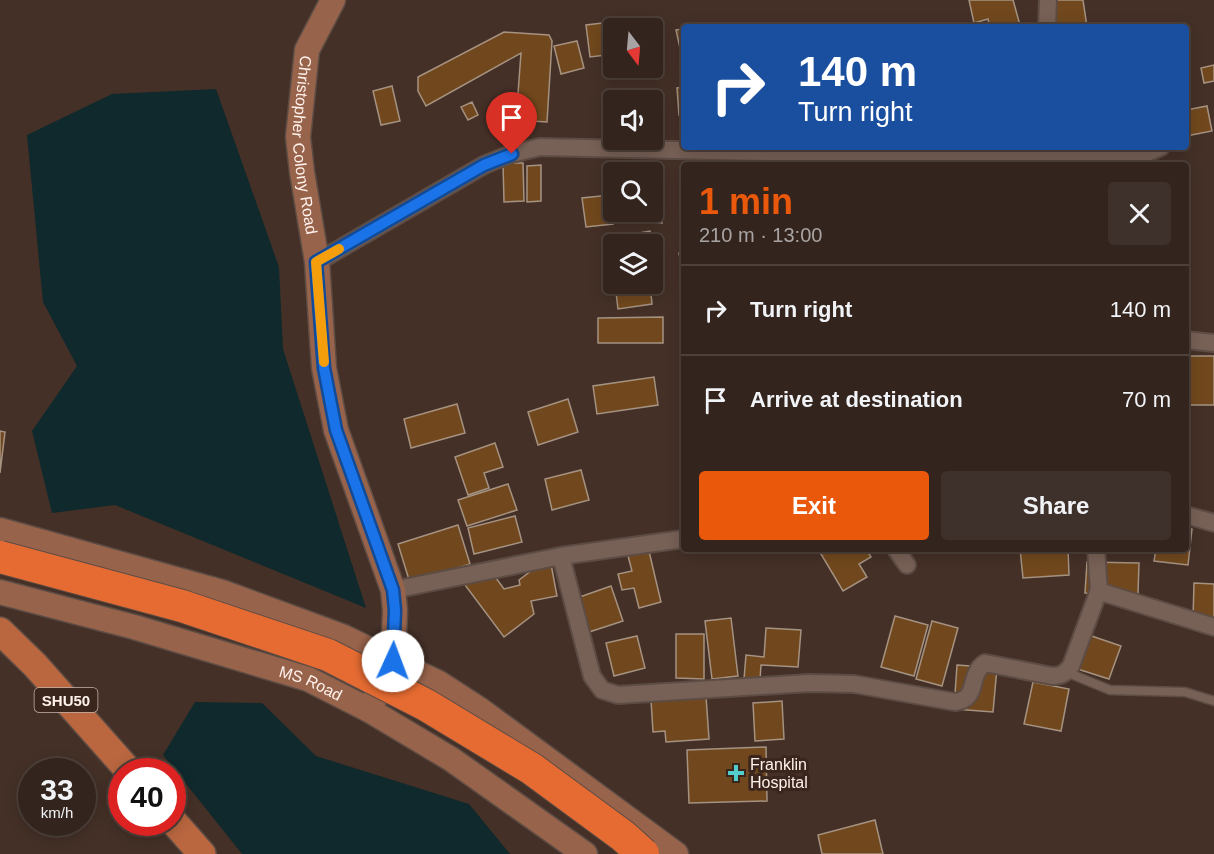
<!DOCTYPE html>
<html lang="en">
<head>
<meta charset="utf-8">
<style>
	body { margin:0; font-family:Helvetica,sans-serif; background:#3e302a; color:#f1f3f6; height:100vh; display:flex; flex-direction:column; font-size:22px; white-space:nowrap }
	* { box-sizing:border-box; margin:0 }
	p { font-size:20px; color:#a9a4a4 }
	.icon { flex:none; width:33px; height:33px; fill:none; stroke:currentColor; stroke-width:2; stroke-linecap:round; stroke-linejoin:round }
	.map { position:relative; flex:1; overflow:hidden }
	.drawer { position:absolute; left:681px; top:162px; width:508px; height:390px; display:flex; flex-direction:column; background:#33241d; border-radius:6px; box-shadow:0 3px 15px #0003,0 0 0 2px #4e413b }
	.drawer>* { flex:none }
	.hud { position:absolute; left:681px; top:24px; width:508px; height:126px; border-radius:6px; box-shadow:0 3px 15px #0003,0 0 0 2px #4e413b; background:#1a4fa0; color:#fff; overflow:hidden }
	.needle { width:39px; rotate:164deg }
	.buttons { position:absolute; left:603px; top:18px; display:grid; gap:12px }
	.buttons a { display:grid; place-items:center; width:60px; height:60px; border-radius:6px; background:#33241d; box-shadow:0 3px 15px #0003,0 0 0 2px #4e413b; font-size:30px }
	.speed { position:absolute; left:18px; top:758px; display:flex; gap:12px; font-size:30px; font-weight:700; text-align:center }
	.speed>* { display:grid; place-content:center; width:78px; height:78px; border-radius:50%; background:#33241d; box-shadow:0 3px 15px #0003,0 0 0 2px #4e413b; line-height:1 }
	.speed small { font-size:15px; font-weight:400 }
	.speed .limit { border:9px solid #d22; background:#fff; color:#111 }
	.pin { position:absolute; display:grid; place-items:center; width:51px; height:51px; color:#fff; margin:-62px -26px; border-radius:50% 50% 50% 0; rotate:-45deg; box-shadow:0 0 6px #0007 }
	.pin .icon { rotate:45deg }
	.me { position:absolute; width:66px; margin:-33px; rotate:2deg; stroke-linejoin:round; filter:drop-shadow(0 0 4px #0008) }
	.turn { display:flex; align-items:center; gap:21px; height:126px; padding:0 18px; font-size:27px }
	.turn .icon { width:78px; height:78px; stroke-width:2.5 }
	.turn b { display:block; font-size:42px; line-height:51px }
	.round { display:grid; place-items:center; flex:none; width:63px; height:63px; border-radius:6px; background:#3e302a }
	.headline { display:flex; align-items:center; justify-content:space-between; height:102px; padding:0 18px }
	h1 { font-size:36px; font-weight:800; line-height:45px; color:#ea580c }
	.primary-button { display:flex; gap:12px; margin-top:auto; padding:12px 18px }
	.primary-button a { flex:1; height:69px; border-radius:6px; background:#ea580c; color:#fff; font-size:24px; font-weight:800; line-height:69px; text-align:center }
	.primary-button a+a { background:#3e302a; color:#f1f3f6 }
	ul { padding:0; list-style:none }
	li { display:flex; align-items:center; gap:18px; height:90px; padding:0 18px; border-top:2px solid #4e413b }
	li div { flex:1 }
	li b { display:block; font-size:22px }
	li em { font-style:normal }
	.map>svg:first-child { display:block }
</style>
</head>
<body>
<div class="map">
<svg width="1214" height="854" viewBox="0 0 1214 854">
	<rect width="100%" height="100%" fill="#443027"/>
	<path fill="#0f292c" d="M216,89L279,267L283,349L366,608L115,505L52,513L32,431L77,366L43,302L27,135L112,94Z
		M195,702L262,703L316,756L469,804L510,854H242L163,755Z"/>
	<path fill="#71481d" stroke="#a59281" stroke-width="1.5" d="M969,0H1013L1020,25L990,27L988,19L974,23Z
		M1039,0H1083L1087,27H1042Z
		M619,21L620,28H614V54L590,57L586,25Z
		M684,29V62H683L676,30Z
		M504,32L549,35L552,41L547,122L516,120L521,53L426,106L418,91V77Z
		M577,41L584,68L561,74L554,46Z
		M1214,65V81L1204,83L1201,68Z
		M392,86L400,121L381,125L373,91Z
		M684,87V114L679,115L677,88Z
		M652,91L656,128L652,129V100H625L624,94Z
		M472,102L478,115L468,120L461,107Z
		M1207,106L1212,131L1186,136V110Z
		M765,152L769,165H731L730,163Z
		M849,155V165H821V157Z
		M728,161L729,165H685Z
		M503,163H523L524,201L504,202Z
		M541,165V201L527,202V166Z
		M610,195L613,224L586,227L582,198Z
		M652,199L663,200L662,223L618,221L619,212H652Z
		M650,231L652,244H614V260L609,238Z
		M684,252V279L679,253Z
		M615,284H650L652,304L618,309Z
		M663,317V343H598V318Z
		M1186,356H1214V405H1186Z
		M654,377L658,405L597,414L593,386Z
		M568,399L578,432L538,445L528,412Z
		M457,404L465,433L411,448L404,419Z
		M0,431L5,432L0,473Z
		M495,443L503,467L484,473L489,488L468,495L455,457Z
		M581,470L589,500L552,510L545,479Z
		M508,484L517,510L467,526L458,500Z
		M515,516L522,542L474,554L468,528Z
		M458,525L470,564L410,583L398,544Z
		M1186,528L1192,529L1188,565L1154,561L1156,549H1186Z
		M648,547L661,602L639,608L634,588L622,590L618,574L632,571L627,552Z
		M818,549H866L871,557L859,564L867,577L843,591Z
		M1020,549H1068L1069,575L1023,578Z
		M1087,562L1139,563L1138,594L1085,593Z
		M551,564L557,596L531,601L534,614L504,637L465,585L488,567L504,589L520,585L519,580L535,568Z
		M1194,583L1214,584V618H1193Z
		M611,586L623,621L586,633L574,599Z
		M895,616L928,625L914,676L881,667Z
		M731,618L738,676L712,679L705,621Z
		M932,621L958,628L942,686L916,679Z
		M766,628L801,630L798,667L761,665L760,680L744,679L746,655L764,657Z
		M1077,631L1121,646L1109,679L1065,665Z
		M676,634H704V679L676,678Z
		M637,636L645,668L614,676L606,643Z
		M957,665L997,668L993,712L954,709Z
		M1033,682L1069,689L1061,731L1024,724Z
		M706,696L709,739L666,742L665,731L653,732L651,700Z
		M782,701L784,739L755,741L753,703Z
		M766,747L767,801L689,803L687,750Z
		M875,820L883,854H822L818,835Z"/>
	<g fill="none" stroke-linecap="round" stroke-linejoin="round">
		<g stroke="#5d4c44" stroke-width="11">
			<path id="lane" d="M1066,672L1110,690L1185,692L1214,701"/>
		</g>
		<g stroke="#5d4c44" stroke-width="20">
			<path id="street" d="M1047,27L1048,0
				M1045,148L1044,158L1147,153L1161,147
				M317,262L484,165L511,154L540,147L1044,158V165
				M1186,340L1214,343
				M1186,515L1214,523
				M896,549L907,565
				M561,556L592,676L602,690L618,695L809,683L854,684L955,702C980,699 967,675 985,663L1052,676C1062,676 1065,673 1071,666L1099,590L1096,549
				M393,590L561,556L683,539
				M1098,591L1214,627"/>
		</g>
		<g stroke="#5d4c44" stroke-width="27">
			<g id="secondary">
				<path id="s1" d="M333,0L307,50L298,137L302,172L317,262L324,368L336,430L393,590L395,610L393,661L369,710"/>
				<path d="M0,530L222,592L344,637L393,661L439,683L479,709L676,854"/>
				<path id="s2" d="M0,592L134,627L308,679L369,710L451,759L585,854"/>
			</g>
		</g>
		<g stroke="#5d4c44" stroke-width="30">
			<path id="primary" d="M0,631L35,665L129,771
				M172,820L202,854"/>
		</g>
		<use href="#lane" stroke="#776056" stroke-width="8"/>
		<use href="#street" stroke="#776056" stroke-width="16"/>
		<use href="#secondary" stroke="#98634b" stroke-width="24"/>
		<use href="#primary" stroke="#ba6740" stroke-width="27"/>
		<g stroke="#5d4c44" stroke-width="34" stroke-linecap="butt">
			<path id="highway-bridge" d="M0,557L182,606L328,655L426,705L532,769L623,836L643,854"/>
		</g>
		<use href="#highway-bridge" stroke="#e66b32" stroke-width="32"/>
	</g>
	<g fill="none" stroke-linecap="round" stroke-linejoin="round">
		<g stroke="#114b97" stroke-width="15">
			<path id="route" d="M393,661L395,610L393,590L336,430L324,368L316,262L484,165L512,154"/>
		</g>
		<use href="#route" stroke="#1a73e8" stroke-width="10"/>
		<path stroke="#f59e0b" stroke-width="10" d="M324,362L316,262L339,249"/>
	</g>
	<path fill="#53cdcb" stroke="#3a261d" stroke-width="2" d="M733 764h6v6h6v6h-6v6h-6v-6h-6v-6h6z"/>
	<g text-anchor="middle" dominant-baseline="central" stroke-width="6" stroke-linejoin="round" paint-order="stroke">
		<rect fill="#3a261d" stroke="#c4b4ad" stroke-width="1.5" x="34.5" y="688" width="63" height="24" rx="4.5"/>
		<g font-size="15" font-weight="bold" fill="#fff1eb">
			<text x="66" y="700">SHU50</text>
		</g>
		<g font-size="16" fill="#fff1eb" stroke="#3a261d">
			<text stroke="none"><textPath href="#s1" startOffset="152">Christopher Colony Road</textPath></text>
			<text stroke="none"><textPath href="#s2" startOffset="324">MS Road</textPath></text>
		</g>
		<g font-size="16" fill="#fff1eb" stroke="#3a261d" text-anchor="start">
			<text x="750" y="764">Franklin<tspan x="750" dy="18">Hospital</tspan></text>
		</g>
	</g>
</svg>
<div class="buttons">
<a><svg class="needle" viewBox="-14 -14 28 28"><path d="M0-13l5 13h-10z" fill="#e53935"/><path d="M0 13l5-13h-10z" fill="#a9a4a4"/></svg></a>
<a><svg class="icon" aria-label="sound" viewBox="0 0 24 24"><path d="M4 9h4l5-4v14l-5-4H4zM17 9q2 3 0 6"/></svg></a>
<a><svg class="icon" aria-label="search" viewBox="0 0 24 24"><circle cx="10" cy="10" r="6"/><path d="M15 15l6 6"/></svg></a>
<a><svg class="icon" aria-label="layers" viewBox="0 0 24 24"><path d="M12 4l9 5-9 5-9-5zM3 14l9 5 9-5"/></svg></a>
</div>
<div class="speed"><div>33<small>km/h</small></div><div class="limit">40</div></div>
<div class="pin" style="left:512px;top:154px;background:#d93025"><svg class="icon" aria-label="arrive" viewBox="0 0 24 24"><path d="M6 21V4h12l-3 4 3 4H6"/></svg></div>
<svg class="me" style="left:393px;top:661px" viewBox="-20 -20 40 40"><circle r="19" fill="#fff"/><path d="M0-13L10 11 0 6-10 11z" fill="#1a73e8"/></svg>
<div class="hud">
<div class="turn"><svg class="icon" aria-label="right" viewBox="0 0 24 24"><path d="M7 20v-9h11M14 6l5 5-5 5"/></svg><div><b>140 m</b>Turn right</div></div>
</div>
<section class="drawer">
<div class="headline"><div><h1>1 min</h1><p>210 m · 13:00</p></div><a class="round"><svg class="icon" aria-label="close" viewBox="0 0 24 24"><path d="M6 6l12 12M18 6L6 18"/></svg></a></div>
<ul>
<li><svg class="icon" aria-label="right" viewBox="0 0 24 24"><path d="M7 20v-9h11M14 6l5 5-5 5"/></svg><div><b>Turn right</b></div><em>140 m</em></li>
<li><svg class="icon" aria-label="arrive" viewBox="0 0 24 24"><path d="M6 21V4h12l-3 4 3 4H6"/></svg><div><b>Arrive at destination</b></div><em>70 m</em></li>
</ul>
<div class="primary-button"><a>Exit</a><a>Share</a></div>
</section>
</div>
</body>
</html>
